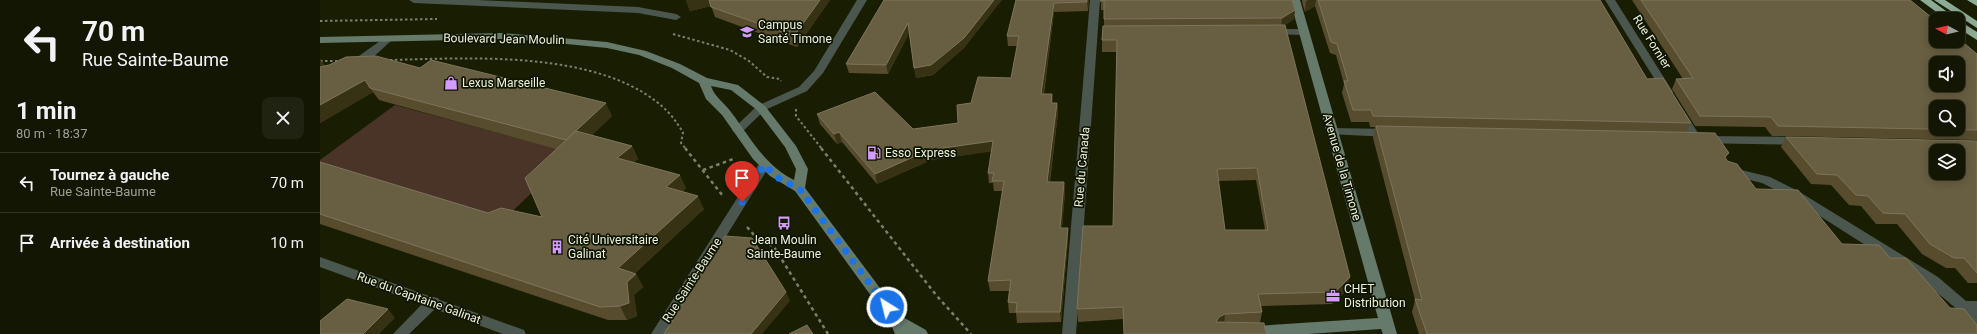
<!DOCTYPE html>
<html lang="fr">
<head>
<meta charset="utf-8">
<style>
	body { margin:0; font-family:Roboto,sans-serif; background:#202311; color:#f1f3f6; height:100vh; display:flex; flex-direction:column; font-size:15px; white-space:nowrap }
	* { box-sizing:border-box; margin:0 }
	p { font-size:13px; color:#9d9f99 }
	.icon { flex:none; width:22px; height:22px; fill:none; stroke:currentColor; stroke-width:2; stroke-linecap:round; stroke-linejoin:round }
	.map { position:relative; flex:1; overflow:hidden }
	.drawer { display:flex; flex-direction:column; background:#131602; width:320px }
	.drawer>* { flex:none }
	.guide { background:#131602; color:#f1f3f6; overflow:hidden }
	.needle { width:26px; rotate:277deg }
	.controls { position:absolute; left:1609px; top:12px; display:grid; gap:8px }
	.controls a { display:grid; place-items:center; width:36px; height:36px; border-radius:8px; background:#131602; box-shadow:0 2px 10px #0003,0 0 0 1px #323524; font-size:20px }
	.pin { position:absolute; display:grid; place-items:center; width:34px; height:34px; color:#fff; margin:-41px -17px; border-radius:50% 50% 50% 0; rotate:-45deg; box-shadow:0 0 4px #0007 }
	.pin .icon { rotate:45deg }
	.me { position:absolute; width:44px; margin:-22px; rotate:324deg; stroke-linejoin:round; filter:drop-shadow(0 0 3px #0008) }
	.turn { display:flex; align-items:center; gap:14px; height:84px; padding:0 16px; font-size:18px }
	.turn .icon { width:52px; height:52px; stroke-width:2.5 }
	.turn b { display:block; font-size:28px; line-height:34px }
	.round { display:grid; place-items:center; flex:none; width:42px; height:42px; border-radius:8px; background:#202311 }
	.head { display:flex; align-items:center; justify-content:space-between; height:68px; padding:0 16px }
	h1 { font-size:24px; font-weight:700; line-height:30px }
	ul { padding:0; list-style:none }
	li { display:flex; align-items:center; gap:12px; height:60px; padding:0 16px; border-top:1px solid #323524 }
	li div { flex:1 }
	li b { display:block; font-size:15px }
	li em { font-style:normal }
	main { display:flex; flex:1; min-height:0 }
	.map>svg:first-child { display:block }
</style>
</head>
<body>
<main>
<section class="drawer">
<div class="guide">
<div class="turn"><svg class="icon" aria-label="left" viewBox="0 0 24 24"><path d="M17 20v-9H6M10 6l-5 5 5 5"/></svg><div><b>70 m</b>Rue Sainte-Baume</div></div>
</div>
<div class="head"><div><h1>1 min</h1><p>80 m · 18:37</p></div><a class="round"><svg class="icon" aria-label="close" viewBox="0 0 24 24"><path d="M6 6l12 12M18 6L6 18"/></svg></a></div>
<ul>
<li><svg class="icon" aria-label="left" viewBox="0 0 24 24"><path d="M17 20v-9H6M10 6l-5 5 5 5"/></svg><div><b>Tournez à gauche</b><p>Rue Sainte-Baume</p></div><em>70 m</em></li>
<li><svg class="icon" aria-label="arrive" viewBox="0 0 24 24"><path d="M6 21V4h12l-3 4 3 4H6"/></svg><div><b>Arrivée à destination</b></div><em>10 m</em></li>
</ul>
</section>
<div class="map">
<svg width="1657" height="334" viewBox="0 0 1657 334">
	<rect width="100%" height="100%" fill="#191e02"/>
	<path fill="#493427" d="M75,105L253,153L176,227L0,172V160Z"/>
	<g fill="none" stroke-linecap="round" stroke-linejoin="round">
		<path stroke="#7b8068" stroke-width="2" stroke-dasharray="2.5 2.5" stroke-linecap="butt" d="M0,21L117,19
			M353,34L410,50L429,61L447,77L460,79L461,81
			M70,60C152,58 286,49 348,112C354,118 358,125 363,132L361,143L366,149
			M0,61H17
			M476,109V116L502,149"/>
		<path stroke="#7b8068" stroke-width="2.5" stroke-dasharray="3.5 3.5" stroke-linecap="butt" d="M365,148L403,196
			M501,148L616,295L651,334
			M383,170L416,158
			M427,227L434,235L454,247L508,334"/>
		<path fill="#4b574e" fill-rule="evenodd" d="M89,0H157L318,7L356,14L361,17L356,20L318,13L94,3Z
			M67,36L71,37L72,39L71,41C61,49 43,71 29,67L28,65L29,63Z
			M1409,167L1450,177L1478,191L1618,277L1646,301H1657V329L1652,327L1638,310L1608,285L1470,197L1442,183L1405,174L1403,171Z
			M113,297L118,298L120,302L118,306L89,334H73L108,298Z"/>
		<path fill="#4b574e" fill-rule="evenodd" d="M537,0H547L503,73L487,91L445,110L422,132H414L412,130L414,128L437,106L479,87L494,71Z
			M770,0H780L756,334H742Z
			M1285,0H1295L1353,92L1352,94H1344Z
			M950,29H984L989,32L984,35L947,34L945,32Z
			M1360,110L1364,111L1380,136L1480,137L1486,141L1480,145L1376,143L1372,142L1354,113Z
			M1012,128L1070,129L1076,133L1070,137L1008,134L1006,132Z
			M444,161L450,165L346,334H331L440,162Z
			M0,257L204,330L206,334H183L0,267Z"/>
		<path fill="#667a6b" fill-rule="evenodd" d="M970,0H980L1077,334H1063L1061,329L988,334H897L899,330L904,328L1058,318Z
			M182,33L287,42L326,51L360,64L387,78L418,85L445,106L476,146L488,169L485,188L581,316L606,330L608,334H575L570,322L475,191L450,176L433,159L402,115L386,99L379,83L352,68L319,55L287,48L216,41L182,39L0,43V37ZM391,86L411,90L437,110L465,147L476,169L474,180C445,166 430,137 411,112C404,102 395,98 391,86Z"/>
		<path fill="#8dac95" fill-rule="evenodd" d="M1600,0H1611L1637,19H1626Z
			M1614,0H1625L1657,21V28Z
			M1647,0H1657V6Z
			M1638,20L1657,32V40L1638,28Z"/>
	</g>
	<path fill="#584c2f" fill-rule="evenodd" d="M366,0H510L477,47L395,17L391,6L370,11Z
		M564,0L645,47L613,75L596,78L589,33L568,74L529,73L526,64Z
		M696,0H769L768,11L734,12L724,94H732L733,103H737L738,113L730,182H744L745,192L742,228L748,239L741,322L697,323L696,313H689L688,302L689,291H670L668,281L683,191H674L673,183H669L668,173L672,151L611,160L557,184L522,142L517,144L500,124L497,114L593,129L638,123L651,103L691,78L697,46H688L687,36Z
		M781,0L974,19L965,25L1027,290L1012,304L941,306L942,312L940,323L804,319L758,322L757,309L793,226L797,52H782V40L784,26V10H781ZM936,180L945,230H905L898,181Z
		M982,0H1280L1327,79L1371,123L1366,132L1406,158L1407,161L1436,189L1522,244L1570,258L1630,308L1657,334H1099L1092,312L1095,300L1053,138L1055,127H1050L1049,122H1031L1022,93L1024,84L1016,55L1010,53L995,6L985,12L982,2Z
		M1312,0H1590L1657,54V140L1452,136L1445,127L1375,126L1352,89L1356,79H1363Z
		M0,59L5,66L100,68L292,116L272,135L312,146L318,159L314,162L366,188L362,192L384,209L314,274H316L323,287L314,295L317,316L307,320H288L0,224V162L168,213L222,217L236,149L59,100L53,92L0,123Z
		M1466,137L1657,141V283H1648L1635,268H1626L1602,254L1577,224H1556L1541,206L1529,205L1511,185L1491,184L1461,147Z"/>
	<path fill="#383215" d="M366,0H389L391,6L370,11Z
		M500,0H510L477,47L474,36Z
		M674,0H682L645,47L613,75L596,78L594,68Z
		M767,0H769L768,11L767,2Z
		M989,0H996L995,6L985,12L986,1Z
		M734,3V12L722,104L721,94Z
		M975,10L974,19L961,28L962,18Z
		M588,23L590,32L568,74L566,65Z
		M0,59L7,70L0,73Z
		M45,80L53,92L0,123V105Z
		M732,94L733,104L731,103Z
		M286,103L292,116L253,153L246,140Z
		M737,103L738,113L728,192L727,182Z
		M519,132L522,142L517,144L514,134Z
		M673,141L675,151L611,160L557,184L555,174L609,150Z
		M312,146L318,159L304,171L297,158Z
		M360,175L366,188L352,200L346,187Z
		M744,182L745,192L741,239L740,228Z
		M378,196L384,209L305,282L298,268Z
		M748,228V239L741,322L740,312Z
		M316,274L323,287L314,295L317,316L307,320L300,306L307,282Z
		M1030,277L1027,290L1012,304L1015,292Z
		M466,292L470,301L442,334H431Z
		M68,309L75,318L59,334H43Z
		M905,314L904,326L896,322L899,317Z"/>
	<path fill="#685e42" stroke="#7d755b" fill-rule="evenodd" d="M389,0H500L474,36L391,7Z
		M564,0H674L644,38L611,65L594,68L588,23L566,65L526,64Z
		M696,0H767V2L734,3L721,94H732L731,103H737L727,182H744L740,228H748L740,312H696L697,303L688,302L691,280L668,281L684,181H672L674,173H668L673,141L609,150L555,174L519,132L514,134L497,114L555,92L593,129L638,123L637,105L651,103L658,77L691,78L699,36H687Z
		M781,0H972L975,10L962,18L784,19V1H780Z
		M998,0H1280L1327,79L1343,78L1371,123L1053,116L1051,110H1033L1024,81H1028L1017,44L1011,42Z
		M1321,0H1590L1616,21V41H1638V38L1657,54V130L1458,126L1451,117L1380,116L1356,79L1373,78ZM1616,63H1638V85H1616ZM1616,107H1638V129H1616Z
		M965,25L1030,277L1015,292L938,294L942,312L905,314L899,317L896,322L944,323L946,334H804L803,307L757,309L763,226H793L797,40H782L783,26ZM937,168L948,230H905L897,169Z
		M56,56L100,68L111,60L286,103L246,140L50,88L45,80L0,105V67L9,65L26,57Z
		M1056,126L1395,133L1409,153L1405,157L1407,161L1417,164L1436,189L1478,190L1522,244L1559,245L1570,258H1586L1630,308L1644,309L1657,325V334H1107L1095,299L1102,300Z
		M256,131L312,146L297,158L360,175L346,187L378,196L298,268L316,274L307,282L309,303L300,306L280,307L0,214V162L168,213L181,208L222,217L205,178Z
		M1466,137L1657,141V273L1644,258H1634L1610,244L1585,214L1563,213L1548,196L1536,195L1517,175L1497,174ZM1616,151H1638V173H1616Z
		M405,236L432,238L466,292L431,334H344Z
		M27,299L68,309L43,334H0V321Z
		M487,325L493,334H469Z"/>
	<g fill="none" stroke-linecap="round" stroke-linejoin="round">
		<path stroke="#1a73e8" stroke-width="7" stroke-dasharray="0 12.6" d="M422,202L444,165L461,180L479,188L567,307"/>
	</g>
	<defs>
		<g id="university-bare" transform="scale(1.08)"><path d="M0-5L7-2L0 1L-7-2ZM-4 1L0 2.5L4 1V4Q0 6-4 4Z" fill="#d39cfc" stroke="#101500" stroke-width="2.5" paint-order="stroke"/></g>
		<g id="shop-bare" transform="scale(1.08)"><path d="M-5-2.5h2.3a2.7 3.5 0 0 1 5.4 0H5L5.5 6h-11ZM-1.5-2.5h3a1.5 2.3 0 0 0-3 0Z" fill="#d39cfc" stroke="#101500" stroke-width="2.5" paint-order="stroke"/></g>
		<g id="fuel-bare" transform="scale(1.08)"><path d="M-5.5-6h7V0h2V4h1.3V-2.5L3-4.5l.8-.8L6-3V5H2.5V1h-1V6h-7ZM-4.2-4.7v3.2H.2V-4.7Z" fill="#d39cfc" stroke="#101500" stroke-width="2.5" paint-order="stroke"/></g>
		<g id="bus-bare" transform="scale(1.08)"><path d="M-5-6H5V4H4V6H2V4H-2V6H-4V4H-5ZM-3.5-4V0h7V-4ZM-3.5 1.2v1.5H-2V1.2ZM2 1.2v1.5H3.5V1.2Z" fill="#d39cfc" stroke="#101500" stroke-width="2.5" paint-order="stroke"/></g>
		<g id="building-bare" transform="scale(1.08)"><path d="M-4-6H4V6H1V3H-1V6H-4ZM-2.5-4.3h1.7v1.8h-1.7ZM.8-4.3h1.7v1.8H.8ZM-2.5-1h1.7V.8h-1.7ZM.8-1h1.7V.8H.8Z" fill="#d39cfc" stroke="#101500" stroke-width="2.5" paint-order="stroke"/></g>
		<g id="office-bare" transform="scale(1.08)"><path d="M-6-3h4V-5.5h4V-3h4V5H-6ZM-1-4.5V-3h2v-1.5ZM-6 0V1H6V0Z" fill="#d39cfc" stroke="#101500" stroke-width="2.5" paint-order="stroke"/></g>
	</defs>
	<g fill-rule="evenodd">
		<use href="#university-bare" x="427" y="32"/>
		<use href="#shop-bare" x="131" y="83"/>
		<use href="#fuel-bare" x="554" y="153"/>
		<use href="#bus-bare" x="464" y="223"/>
		<use href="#building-bare" x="237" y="247"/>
		<use href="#office-bare" x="1013" y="296"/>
	</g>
	<g text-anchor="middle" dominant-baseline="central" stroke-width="3.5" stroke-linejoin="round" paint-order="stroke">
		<g font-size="12" fill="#edf2e0" stroke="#101500" text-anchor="start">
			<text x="438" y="25">Campus<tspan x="438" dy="14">Santé Timone</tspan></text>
			<text x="142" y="83">Lexus Marseille</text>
			<text x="565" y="153">Esso Express</text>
			<text x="248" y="240">Cité Universitaire<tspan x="248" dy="14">Galinat</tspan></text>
			<text x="464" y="240" text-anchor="middle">Jean Moulin<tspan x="464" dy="14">Sainte-Baume</tspan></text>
			<text x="1024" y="289">CHET<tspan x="1024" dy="14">Distribution</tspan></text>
		</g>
		<g font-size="12" fill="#edf2e0" stroke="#101500">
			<text transform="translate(184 39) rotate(1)">Boulevard Jean Moulin</text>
			<text transform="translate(1332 42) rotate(58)">Rue Fornier</text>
			<text transform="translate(762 167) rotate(-85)">Rue du Canada</text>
			<text transform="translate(1022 167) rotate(74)">Avenue de la Timone</text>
			<text transform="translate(372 280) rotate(-57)">Rue Sainte-Baume</text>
			<text transform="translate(99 298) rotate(20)">Rue du Capitaine Galinat</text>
		</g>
	</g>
</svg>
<div class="controls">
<a><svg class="needle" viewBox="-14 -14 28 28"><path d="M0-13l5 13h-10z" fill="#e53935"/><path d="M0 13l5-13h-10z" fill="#9d9f99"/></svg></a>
<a><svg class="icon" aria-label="sound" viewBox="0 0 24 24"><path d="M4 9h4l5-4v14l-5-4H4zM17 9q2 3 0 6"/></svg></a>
<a><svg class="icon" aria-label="search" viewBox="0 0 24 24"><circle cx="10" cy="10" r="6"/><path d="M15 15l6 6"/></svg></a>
<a><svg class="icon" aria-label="layers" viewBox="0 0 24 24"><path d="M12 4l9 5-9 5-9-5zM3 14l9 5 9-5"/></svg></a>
</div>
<div class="pin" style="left:422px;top:202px;background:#d93025"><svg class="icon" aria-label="arrive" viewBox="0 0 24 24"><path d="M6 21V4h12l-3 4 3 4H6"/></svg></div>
<svg class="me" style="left:567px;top:307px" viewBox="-20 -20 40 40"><circle r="17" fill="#1a73e8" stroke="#fff" stroke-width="3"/><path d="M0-11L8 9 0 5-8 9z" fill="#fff"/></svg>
</div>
</main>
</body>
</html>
